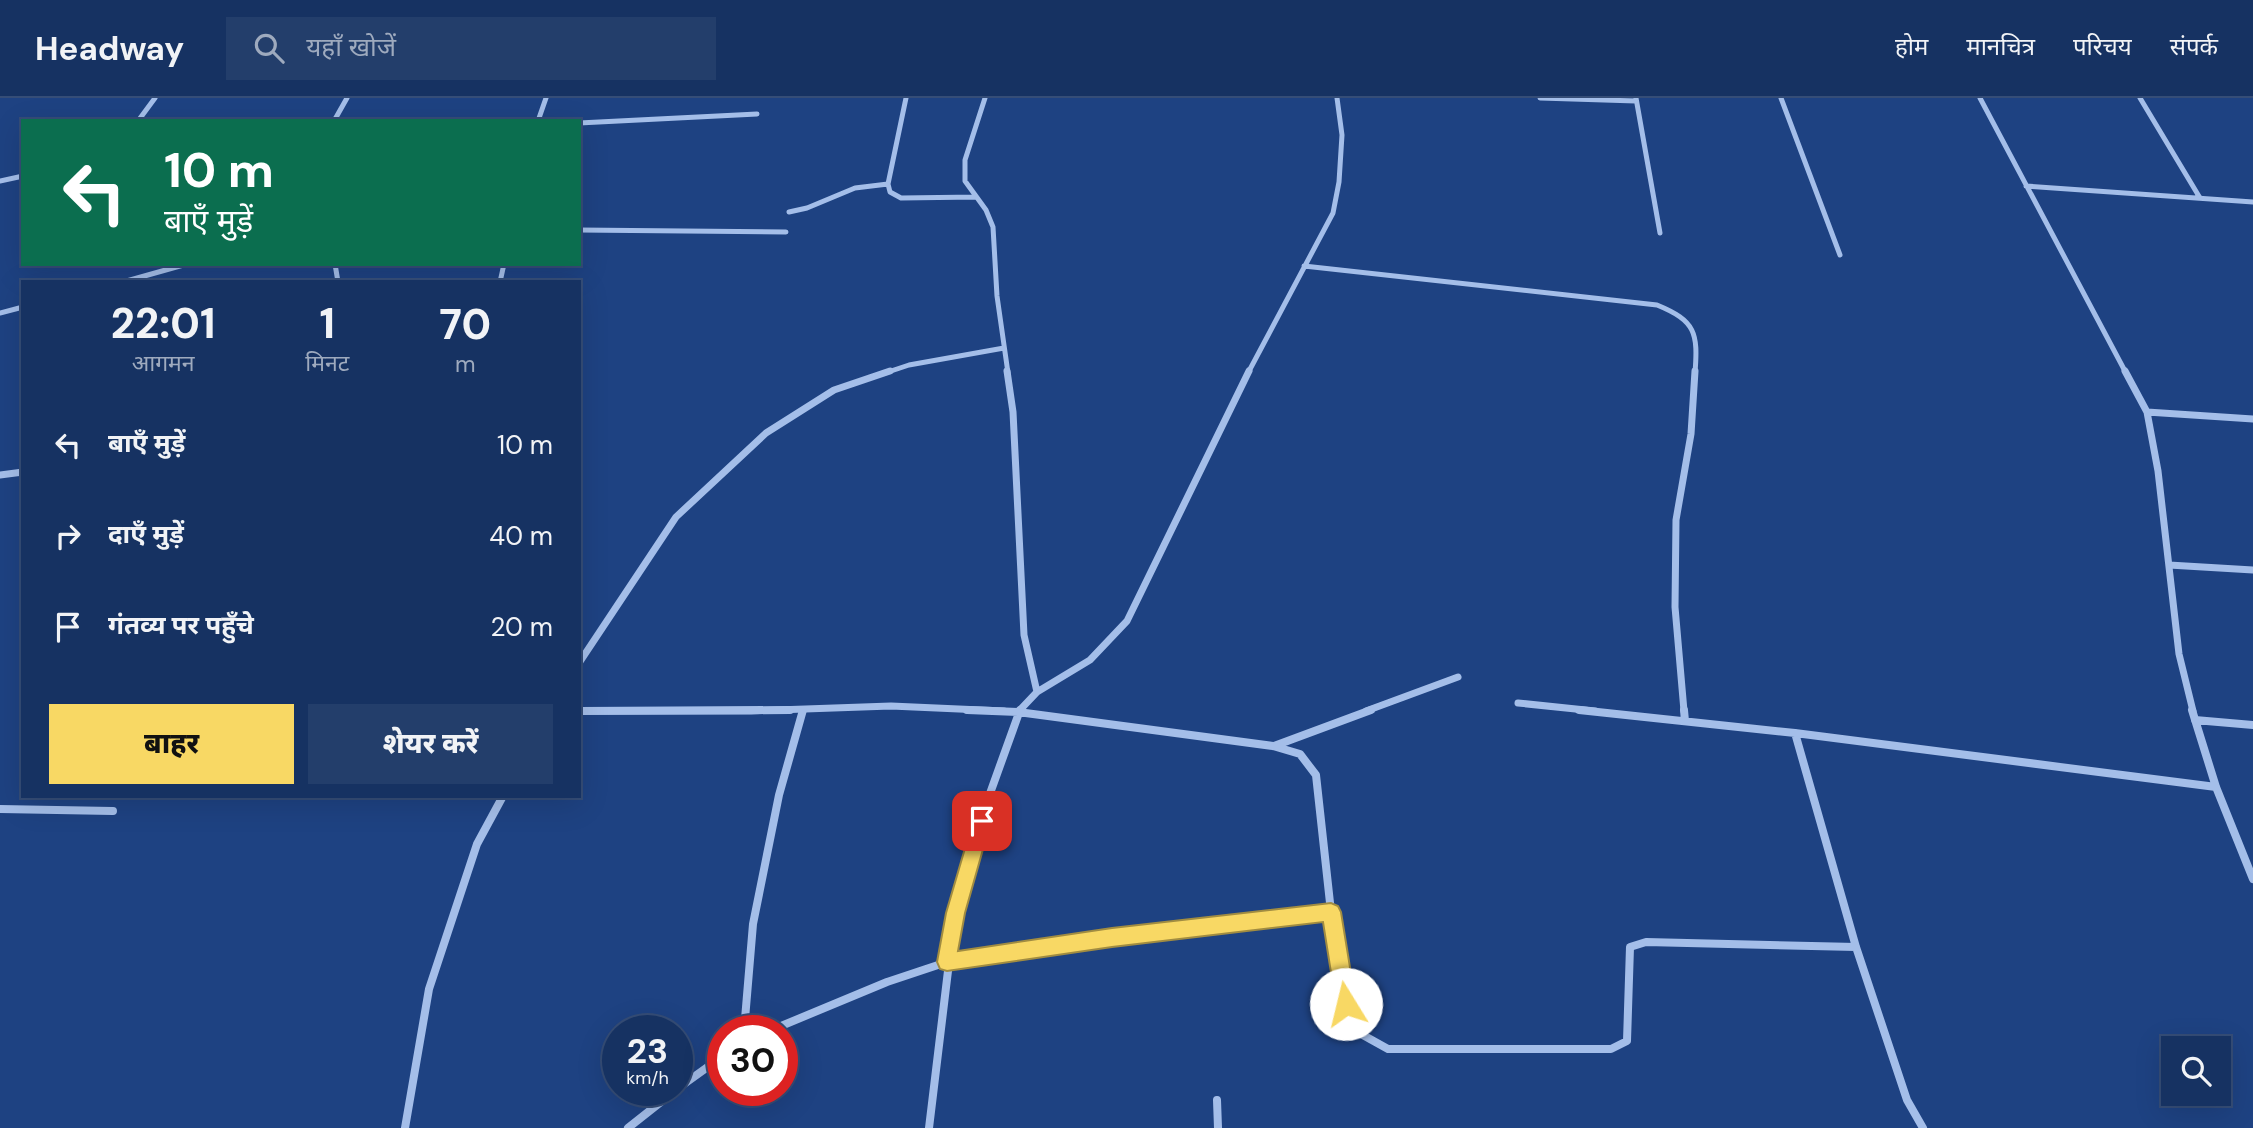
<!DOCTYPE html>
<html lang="hi">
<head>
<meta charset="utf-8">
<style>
	body { margin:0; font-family:"DM Sans","Noto Sans Devanagari",sans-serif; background:#233e6b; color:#f1f3f6; height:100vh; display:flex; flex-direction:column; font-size:26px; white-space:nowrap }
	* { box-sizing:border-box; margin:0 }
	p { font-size:23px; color:#9eaabe }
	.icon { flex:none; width:38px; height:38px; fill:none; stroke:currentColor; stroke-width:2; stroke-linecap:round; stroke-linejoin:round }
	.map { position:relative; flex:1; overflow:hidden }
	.side { position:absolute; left:21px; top:182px; width:560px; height:518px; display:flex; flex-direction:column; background:#163262; border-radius:0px; box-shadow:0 7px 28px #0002,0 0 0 2px #354d77 }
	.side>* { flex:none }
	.hud { position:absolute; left:21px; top:21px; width:560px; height:147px; border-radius:0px; box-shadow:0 7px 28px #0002,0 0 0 2px #354d77; background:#0b6e4f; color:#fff; overflow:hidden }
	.fabs { position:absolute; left:2161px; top:938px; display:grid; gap:14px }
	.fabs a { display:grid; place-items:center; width:70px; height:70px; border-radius:0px; background:#163262; box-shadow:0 7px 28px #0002,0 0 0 2px #354d77; font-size:35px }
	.speed { position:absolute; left:602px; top:917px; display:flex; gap:14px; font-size:35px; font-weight:700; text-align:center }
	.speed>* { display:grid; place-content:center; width:91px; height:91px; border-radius:50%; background:#163262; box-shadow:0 7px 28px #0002,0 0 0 2px #354d77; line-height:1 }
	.speed small { font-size:18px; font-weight:400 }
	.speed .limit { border:10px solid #d22; background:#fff; color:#111 }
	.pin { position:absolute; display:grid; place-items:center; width:60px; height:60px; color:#fff; margin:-30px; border-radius:14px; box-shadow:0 4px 10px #0006 }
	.me { position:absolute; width:77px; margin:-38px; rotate:351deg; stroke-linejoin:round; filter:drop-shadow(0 0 5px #0008) }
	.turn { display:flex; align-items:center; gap:24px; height:147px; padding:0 28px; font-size:32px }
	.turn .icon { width:91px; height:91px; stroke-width:2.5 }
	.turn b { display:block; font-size:49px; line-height:60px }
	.eta { display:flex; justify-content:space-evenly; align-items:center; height:119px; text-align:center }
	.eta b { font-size:42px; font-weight:800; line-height:49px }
	.cta { display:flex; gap:14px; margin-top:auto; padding:14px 28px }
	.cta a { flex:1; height:80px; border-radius:0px; background:#f8d864; color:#111; font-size:28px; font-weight:800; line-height:80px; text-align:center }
	.cta a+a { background:#233e6b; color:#f1f3f6 }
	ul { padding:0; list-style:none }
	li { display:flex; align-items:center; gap:21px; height:91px; padding:0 28px }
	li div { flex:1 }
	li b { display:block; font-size:26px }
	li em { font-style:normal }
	header { display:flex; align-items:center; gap:42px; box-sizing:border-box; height:98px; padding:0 35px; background:#163262; border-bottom:2px solid #354d77 }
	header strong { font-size:33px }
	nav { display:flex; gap:38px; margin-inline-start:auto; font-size:24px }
	.search { width:490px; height:63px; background:#233e6b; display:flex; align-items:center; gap:18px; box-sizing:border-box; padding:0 24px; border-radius:0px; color:#9eaabe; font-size:26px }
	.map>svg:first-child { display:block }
</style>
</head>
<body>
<header>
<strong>Headway</strong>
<div class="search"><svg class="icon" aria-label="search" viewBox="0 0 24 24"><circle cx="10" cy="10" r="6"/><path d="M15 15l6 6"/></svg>यहाँ खोजें</div>
<nav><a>होम</a><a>मानचित्र</a><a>परिचय</a><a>संपर्क</a></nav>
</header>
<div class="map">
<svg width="2253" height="1030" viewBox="0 0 2253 1030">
	<rect width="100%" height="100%" fill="#1e4282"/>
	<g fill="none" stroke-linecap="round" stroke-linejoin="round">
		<path stroke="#a4bee9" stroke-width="5" d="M906,0L888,86L890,94L901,100L976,99
			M985,0L965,62V83L986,112L993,129L997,198L1008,275
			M1540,0L1636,3
			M1636,0L1660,135
			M1781,0L1840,157
			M1980,0L2126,275
			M2140,0L2200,100
			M138,23L155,0
			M334,23L347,0
			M538,23L546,0
			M579,25L757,16
			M0,83L23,78
			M2026,88L2253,104
			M789,114L807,110L855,90L888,86
			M579,132L786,134
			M335,166L338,184
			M1304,168L1657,207C1696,223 1698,235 1695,275
			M123,184L187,166
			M500,184L504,166
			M0,215L23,209
			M885,275L909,267L1004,250
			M1248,275L1333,115L1339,84L1342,37L1337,0"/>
		<path stroke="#a4bee9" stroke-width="7" d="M1007,273L1013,314L1024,537L1037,594
			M2125,273L2147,314L2158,373L2179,556L2193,613
			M2147,314L2253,321
			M0,377L23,374
			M2169,467L2253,472
			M579,565L676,419L766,335L834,292L890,273
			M1518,605L1595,613
			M579,613H751L891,608L1004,613
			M1019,613L1037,594L1090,562L1127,523L1249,273
			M1366,613L1458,579
			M1684,613L1675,509L1676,422L1691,336L1695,273"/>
		<path stroke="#a4bee9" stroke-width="8" d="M967,612L1018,614L1273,648L1300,656L1316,677L1331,814L1346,906L1361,936L1388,951H1611L1627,943L1630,849L1646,844L1856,849
			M1579,612L1795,635L2216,689
			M1684,612L1685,623
			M2192,612L2216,689L2253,781
			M579,613L790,612
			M2195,622L2253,627
			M1795,635L1856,849L1907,1002L1923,1030
			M1274,648L1371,612
			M0,711L113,713
			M744,933L753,826L779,697L803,612
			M769,933L887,884L947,864L1112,839L1331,814
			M677,991L723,958
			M1217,1002L1218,1030
			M405,1030L429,891L477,746L503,698
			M628,1030L676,992
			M929,1030L955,815L988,701L1020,612"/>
	</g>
	<path fill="#f8d864" stroke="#a18c41" stroke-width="2" d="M982,715L988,718L991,723L965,815L958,853L1112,830L1331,805L1338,808L1341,814L1356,906L1353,913L1346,916L1339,913L1336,906L1323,824L1112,849L947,873L940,871L937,864L946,815L973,723L975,718Z"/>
</svg>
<div class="fabs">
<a><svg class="icon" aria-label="search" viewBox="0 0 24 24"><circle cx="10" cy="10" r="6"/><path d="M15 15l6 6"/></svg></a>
</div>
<div class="speed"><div>23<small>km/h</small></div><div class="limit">30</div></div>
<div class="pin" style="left:982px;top:723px;background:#d93025"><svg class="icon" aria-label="arrive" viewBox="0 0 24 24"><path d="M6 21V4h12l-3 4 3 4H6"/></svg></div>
<svg class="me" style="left:1346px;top:906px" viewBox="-20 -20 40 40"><circle r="19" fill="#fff"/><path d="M0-13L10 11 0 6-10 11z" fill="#f8d864"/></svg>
<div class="hud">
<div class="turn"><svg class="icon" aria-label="left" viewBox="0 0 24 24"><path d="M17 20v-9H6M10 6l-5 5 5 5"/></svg><div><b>10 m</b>बाएँ मुड़ें</div></div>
</div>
<section class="side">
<div class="eta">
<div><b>22:01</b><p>आगमन</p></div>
<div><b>1</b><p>मिनट</p></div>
<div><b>70</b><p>m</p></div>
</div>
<ul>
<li><svg class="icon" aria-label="left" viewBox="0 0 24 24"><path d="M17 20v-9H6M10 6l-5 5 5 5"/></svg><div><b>बाएँ मुड़ें</b></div><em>10 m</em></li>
<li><svg class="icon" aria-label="right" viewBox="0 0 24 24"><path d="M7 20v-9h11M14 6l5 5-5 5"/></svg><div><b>दाएँ मुड़ें</b></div><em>40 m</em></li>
<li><svg class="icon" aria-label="arrive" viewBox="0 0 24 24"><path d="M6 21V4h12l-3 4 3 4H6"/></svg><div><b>गंतव्य पर पहुँचे</b></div><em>20 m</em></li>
</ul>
<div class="cta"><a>बाहर</a><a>शेयर करें</a></div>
</section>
</div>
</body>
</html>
